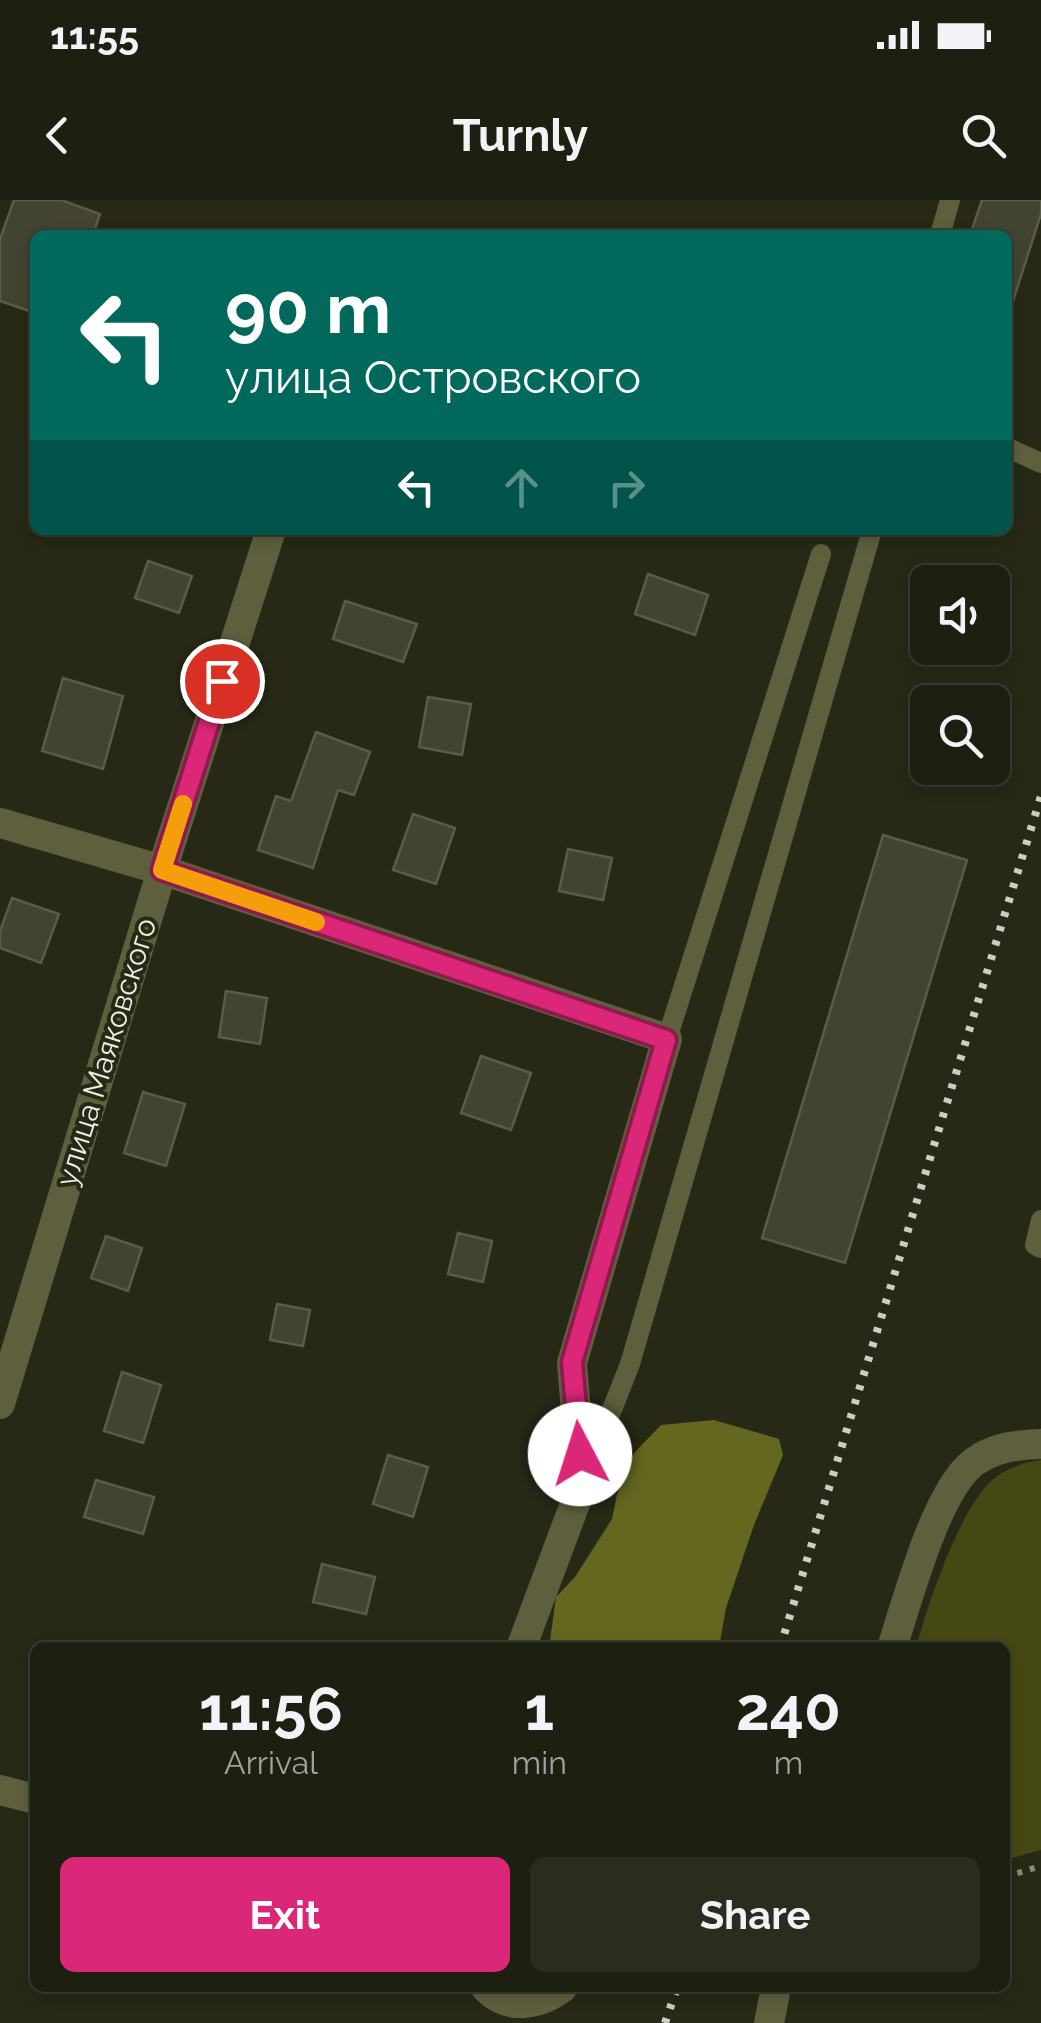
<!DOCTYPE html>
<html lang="en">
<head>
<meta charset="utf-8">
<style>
	body { margin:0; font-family:Raleway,sans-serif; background:#2a2c1e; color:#f1f3f6; height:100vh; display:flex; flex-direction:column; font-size:38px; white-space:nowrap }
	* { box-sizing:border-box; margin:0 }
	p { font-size:32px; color:#a0a29f }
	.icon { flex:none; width:55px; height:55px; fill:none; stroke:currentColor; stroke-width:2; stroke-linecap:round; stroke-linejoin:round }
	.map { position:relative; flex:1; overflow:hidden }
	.side { position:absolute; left:30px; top:1442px; width:980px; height:350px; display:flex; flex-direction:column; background:#1d1f10; border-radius:15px; box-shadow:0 5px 15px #0003,0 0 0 2px #3b3d30 }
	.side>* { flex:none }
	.hud { position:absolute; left:30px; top:30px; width:982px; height:305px; border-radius:15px; box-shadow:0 5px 15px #0003,0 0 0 2px #3b3d30; background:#00695c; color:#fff; overflow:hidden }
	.buttons { position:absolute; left:910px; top:365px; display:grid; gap:20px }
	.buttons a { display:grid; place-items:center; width:100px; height:100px; border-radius:15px; background:#1d1f10; box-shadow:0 5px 15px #0003,0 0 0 2px #3b3d30; font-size:50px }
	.pin { position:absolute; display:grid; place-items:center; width:85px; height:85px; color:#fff; margin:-42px; border:5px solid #fff; border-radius:50%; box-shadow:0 2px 10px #0007 }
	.me { position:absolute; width:110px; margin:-55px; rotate:355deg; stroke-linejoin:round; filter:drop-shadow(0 0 8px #0008) }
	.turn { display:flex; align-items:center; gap:35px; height:210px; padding:0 30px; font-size:45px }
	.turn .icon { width:130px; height:130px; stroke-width:2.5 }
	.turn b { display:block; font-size:70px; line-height:85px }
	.lanes { display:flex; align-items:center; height:95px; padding:0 30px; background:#0003; justify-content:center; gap:50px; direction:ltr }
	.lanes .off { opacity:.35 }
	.eta { display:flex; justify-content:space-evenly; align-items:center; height:170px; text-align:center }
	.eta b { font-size:60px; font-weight:700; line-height:70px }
	.cta { display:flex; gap:20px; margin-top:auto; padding:20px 30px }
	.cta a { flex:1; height:115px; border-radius:15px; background:#db2777; color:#fff; font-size:40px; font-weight:700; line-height:115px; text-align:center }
	.cta a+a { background:#2a2c1e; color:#f1f3f6 }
	.status { display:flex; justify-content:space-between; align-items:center; height:70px; padding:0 50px; background:#1d1f10; direction:ltr }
	.status svg { height:28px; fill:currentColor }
	header { display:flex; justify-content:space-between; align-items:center; height:130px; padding:0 30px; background:#1d1f10; font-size:45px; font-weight:700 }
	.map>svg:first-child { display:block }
</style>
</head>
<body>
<div class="status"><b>11:55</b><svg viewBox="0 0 49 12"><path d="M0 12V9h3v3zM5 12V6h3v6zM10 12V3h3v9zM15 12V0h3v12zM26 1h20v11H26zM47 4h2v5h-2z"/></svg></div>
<header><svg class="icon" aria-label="back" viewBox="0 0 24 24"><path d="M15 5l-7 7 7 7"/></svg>Turnly<svg class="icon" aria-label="search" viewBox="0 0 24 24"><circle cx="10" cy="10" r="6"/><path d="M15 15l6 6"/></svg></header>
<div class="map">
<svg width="1041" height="1823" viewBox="0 0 1041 1823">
	<rect width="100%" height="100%" fill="#272916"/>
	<path fill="#464813" d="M1041,1260V1650L1005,1660V1448L916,1447C928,1405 961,1302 997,1276C1010,1267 1026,1262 1041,1260Z"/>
	<path fill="#64671f" d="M714,1220L779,1239L783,1255L754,1325L726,1408L719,1447L549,1448L556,1397L575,1377L612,1319L617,1295L634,1253L661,1225Z"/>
	<path fill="#424431" stroke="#5b5c48" stroke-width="2.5" d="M14,0H61L100,14L93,35H35V113L0,101V39Z
		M982,0H1041V14L1013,101L1008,100V35H970Z
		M148,361L192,376L179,413L135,398Z
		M648,374L708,395L695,435L635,414Z
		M345,401L417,424L403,462L333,439Z
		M63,478L123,496L103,569L42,551Z
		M428,497L471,504L462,555L419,547Z
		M316,532L370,552L354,595L338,590L313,668L258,650L276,596L291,601Z
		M413,614L455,628L436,684L393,670Z
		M883,635L967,660L845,1063L762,1038Z
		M568,649L612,658L603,700L559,691Z
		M12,698L59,714L41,763L0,748V731Z
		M226,791L267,798L260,844L219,837Z
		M481,856L531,873L511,930L461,913Z
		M143,892L185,904L166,966L124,953Z
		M458,1033L492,1041L483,1082L448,1074Z
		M106,1036L142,1048L128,1091L91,1078Z
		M277,1104L310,1110L303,1146L270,1140Z
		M122,1172L161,1185L143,1243L104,1231Z
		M388,1255L428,1267L413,1317L373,1304Z
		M96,1280L154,1297L143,1334L84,1317Z
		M322,1364L375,1377L366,1414L313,1402Z"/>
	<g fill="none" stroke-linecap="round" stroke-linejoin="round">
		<path stroke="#878979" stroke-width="6" stroke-dasharray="5 8" stroke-linecap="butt" d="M1005,1677L1041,1666"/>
		<path stroke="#5e603d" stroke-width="20" d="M940,35L950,0
			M1008,248L1041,263
			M667,839L821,354
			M1041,1020L1035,1045L1041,1048
			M585,1278L630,1164L872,330"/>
		<path stroke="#5e603d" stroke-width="30" d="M0,623L162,670L667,839L572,1163L582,1285L521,1448
			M0,1204L162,670L271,330
			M892,1448C907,1402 936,1290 974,1262C995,1247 1016,1245 1041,1244
			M0,1590L35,1599
			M486,1788C508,1811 539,1805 562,1788
			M769,1823L776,1788"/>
		<path stroke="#cccec1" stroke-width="8" stroke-dasharray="5 10" stroke-linecap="butt" d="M780,1448L1041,596
			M665,1823L677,1788"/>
	</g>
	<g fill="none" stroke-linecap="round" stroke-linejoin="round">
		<g stroke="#8e194d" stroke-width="25">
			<path id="route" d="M222,481L162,670L666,840L572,1162L580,1254"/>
		</g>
		<use href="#route" stroke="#db2777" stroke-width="18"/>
		<path stroke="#f59e0b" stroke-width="18" d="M183,604L162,670L316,722"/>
	</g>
	<g text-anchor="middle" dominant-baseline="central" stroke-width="8" stroke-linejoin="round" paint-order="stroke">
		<g font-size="30" fill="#eceee2" stroke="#272916">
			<text transform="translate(106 852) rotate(-73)">улица Маяковского</text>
		</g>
	</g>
</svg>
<div class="buttons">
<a><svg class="icon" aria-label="sound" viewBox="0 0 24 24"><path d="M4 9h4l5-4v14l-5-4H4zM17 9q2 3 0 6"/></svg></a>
<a><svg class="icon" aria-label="search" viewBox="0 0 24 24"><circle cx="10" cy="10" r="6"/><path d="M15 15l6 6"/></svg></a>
</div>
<div class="pin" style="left:222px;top:481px;background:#d93025"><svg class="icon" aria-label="arrive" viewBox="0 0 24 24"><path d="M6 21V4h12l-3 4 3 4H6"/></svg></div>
<svg class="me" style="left:580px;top:1254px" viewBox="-20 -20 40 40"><circle r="19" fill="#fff"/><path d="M0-13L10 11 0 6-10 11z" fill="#db2777"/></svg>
<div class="hud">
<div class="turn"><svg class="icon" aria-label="left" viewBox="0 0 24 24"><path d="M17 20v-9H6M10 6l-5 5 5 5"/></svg><div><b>90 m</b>улица Островского</div></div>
<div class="lanes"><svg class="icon" aria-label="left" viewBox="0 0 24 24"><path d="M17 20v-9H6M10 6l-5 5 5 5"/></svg><svg class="icon off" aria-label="ahead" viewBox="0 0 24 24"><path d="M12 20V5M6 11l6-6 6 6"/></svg><svg class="icon off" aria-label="right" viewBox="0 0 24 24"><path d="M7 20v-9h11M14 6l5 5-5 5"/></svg></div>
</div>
<section class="side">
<div class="eta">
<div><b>11:56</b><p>Arrival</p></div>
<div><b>1</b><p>min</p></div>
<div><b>240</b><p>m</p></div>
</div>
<div class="cta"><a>Exit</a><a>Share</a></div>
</section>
</div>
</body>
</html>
